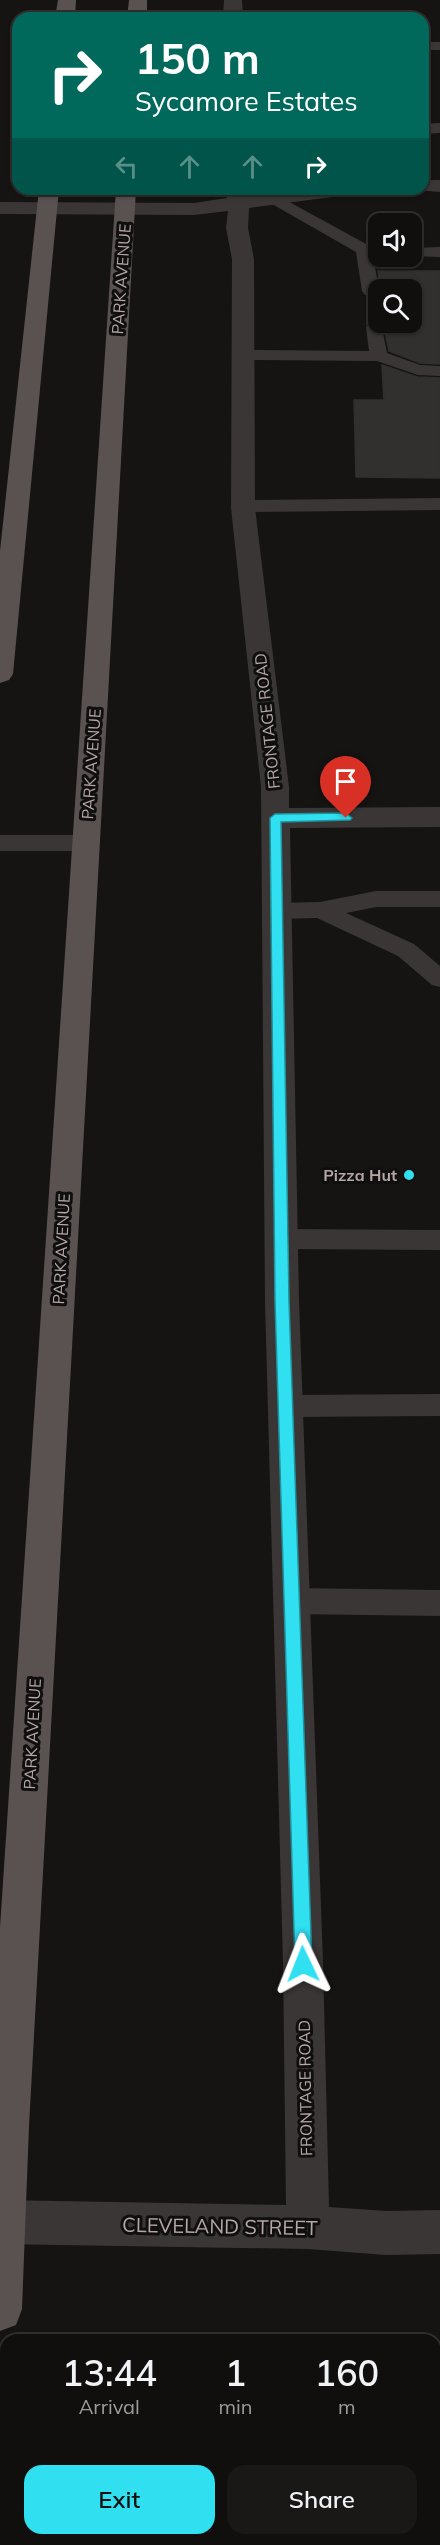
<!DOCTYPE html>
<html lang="en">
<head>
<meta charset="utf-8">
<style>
	body { margin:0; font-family:Mulish,sans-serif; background:#191817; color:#f1f3f6; height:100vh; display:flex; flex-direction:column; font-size:22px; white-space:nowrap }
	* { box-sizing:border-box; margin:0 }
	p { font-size:20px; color:#9c9c9e }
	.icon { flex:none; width:33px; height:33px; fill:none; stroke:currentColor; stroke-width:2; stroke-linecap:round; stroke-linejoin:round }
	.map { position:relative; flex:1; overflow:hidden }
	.sheet { position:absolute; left:0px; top:2334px; width:441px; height:212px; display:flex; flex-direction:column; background:#100f0e; border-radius:18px 18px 0 0; box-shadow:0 2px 4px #0004,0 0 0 2px #302f2e }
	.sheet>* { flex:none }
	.top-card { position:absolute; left:12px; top:12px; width:417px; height:183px; border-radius:18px; box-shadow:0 2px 4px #0004,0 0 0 2px #302f2e; background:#00695c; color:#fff; overflow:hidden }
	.fabs { position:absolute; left:368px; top:213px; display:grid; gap:12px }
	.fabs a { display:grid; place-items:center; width:54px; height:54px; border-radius:12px; background:#100f0e; box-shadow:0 2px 4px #0004,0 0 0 2px #302f2e; font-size:30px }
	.pin { position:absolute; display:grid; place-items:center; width:51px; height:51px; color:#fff; margin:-62px -26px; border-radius:50% 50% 50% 0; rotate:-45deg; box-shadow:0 0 6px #0007 }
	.pin .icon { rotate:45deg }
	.me { position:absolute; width:66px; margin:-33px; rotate:358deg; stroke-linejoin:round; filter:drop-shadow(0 0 4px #0008) }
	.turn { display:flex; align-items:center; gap:21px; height:126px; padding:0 24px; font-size:27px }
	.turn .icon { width:78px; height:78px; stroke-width:2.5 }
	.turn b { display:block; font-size:42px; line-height:51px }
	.lanes { display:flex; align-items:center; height:57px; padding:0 24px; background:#0003; justify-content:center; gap:30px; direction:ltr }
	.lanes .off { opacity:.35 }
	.eta { display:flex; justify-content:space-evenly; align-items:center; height:102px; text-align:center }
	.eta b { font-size:36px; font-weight:600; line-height:42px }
	.button { display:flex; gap:12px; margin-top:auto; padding:12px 24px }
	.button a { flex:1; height:69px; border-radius:18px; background:#30e0f1; color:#111; font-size:24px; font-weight:600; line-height:69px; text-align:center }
	.button a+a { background:#191817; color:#f1f3f6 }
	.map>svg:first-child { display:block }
</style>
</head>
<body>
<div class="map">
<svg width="440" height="2545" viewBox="0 0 440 2545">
	<rect width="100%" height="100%" fill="#151413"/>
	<path fill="#31302e" stroke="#312f2d" stroke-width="1.5" d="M378,271H440V364L420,363L389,351L383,322H411V290H381Z
		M382,365L417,377L440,378V478L356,477L354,400H384Z"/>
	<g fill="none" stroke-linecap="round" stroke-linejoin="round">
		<path fill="#3a3635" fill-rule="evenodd" d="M423,42H440V50H423Z
			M440,123V133L423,134V124Z
			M271,192L368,245L378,246V256H373L379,290L377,295H365L362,291L356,252L265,200L263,197Z
			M440,247V257L405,256H411V248Z
			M375,322L381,323L387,353L420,365L440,366V376L418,375L377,361L243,360L237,359L234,355L237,351L243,350L369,351L366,327L369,323Z
			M440,498V510L243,512L236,510L234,506L236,502L243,500Z
			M0,835H86L94,838L97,843L94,848L86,851H0Z
			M376,891H440V907H376L346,913L414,944L440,966V987L432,985L398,956L317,918L277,919L269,917L266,911L269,905L277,903L320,902Z
			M281,1229L440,1230V1250L281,1249L272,1246L268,1239L272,1232Z
			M440,1394V1416L286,1417L277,1414L273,1406L277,1398L286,1395Z
			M292,1588L440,1590V1616L292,1614L282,1610L278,1601L282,1592Z"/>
		<path fill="#3a3635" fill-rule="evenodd" d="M224,0H242L243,18H223Z
			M423,180H440V192L416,190L423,189Z
			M226,189H246L248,196L299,189H357L354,193L347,195L249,208L248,228L254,259L255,508L289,787V808L440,807V827L290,828L299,1301L323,1963L329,2207L386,2211L440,2210V2254L386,2255L308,2249L0,2244V2200L286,2205L283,1963L265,1301L261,787L231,508L232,259L226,228L228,211L194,215L0,214V202L194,203L227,198Z"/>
		<path fill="#595251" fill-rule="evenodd" d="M58,0H76L75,18H55Z
			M129,0H147V18H127Z
			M39,189H59L13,674L9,680L0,683V551Z
			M116,189H136L29,2126L22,2309L16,2325L0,2331V1927Z"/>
	</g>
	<path fill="#30e0f1" stroke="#1f929d" stroke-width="1.5" d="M346,813L352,818L350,820L281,822L289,1301L312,1964L309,1969L303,1972L297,1969L295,1964L275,1301L270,818L275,814Z"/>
	<circle fill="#30e0f1" stroke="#100f0f" stroke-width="2" cx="409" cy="1175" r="6"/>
	<g text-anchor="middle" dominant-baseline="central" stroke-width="6" stroke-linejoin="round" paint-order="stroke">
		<g font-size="16" fill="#b6a7a5" stroke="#100f0f">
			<text transform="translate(121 279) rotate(-86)">PARK AVENUE</text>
			<text transform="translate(267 721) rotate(-96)">FRONTAGE ROAD</text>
			<text transform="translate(91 764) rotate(-86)">PARK AVENUE</text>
			<text transform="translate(61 1249) rotate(-87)">PARK AVENUE</text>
			<text transform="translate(32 1734) rotate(-87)">PARK AVENUE</text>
			<text transform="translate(305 2088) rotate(-91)">FRONTAGE ROAD</text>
		</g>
		<g font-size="16" font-weight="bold" fill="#b6a7a5" stroke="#100f0f" text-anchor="end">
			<text x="397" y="1175">Pizza Hut</text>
		</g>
		<g font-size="20" fill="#b6a7a5" stroke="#100f0f">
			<text transform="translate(220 2226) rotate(1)">CLEVELAND STREET</text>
		</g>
	</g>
</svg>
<div class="fabs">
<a><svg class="icon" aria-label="sound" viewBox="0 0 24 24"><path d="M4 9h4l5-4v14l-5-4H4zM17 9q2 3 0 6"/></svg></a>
<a><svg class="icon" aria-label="search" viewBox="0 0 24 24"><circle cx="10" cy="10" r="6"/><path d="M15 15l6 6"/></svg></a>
</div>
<div class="pin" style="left:346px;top:818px;background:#d93025"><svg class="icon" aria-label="arrive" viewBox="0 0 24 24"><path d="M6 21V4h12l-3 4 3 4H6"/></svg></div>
<svg class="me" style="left:303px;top:1964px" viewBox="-20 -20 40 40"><path d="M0-17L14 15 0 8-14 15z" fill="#30e0f1" stroke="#fff" stroke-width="4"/></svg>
<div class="top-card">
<div class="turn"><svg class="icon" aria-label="right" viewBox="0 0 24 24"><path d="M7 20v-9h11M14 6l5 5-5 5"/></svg><div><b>150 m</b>Sycamore Estates</div></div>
<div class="lanes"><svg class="icon off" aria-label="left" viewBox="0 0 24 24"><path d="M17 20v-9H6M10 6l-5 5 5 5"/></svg><svg class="icon off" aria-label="ahead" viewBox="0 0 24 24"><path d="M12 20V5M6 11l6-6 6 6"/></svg><svg class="icon off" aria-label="ahead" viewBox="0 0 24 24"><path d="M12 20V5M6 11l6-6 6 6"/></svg><svg class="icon" aria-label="right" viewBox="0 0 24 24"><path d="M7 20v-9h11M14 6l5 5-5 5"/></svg></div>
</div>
<section class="sheet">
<div class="eta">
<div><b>13:44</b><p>Arrival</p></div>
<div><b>1</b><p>min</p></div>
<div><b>160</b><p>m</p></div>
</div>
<div class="button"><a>Exit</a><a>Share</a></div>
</section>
</div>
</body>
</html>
